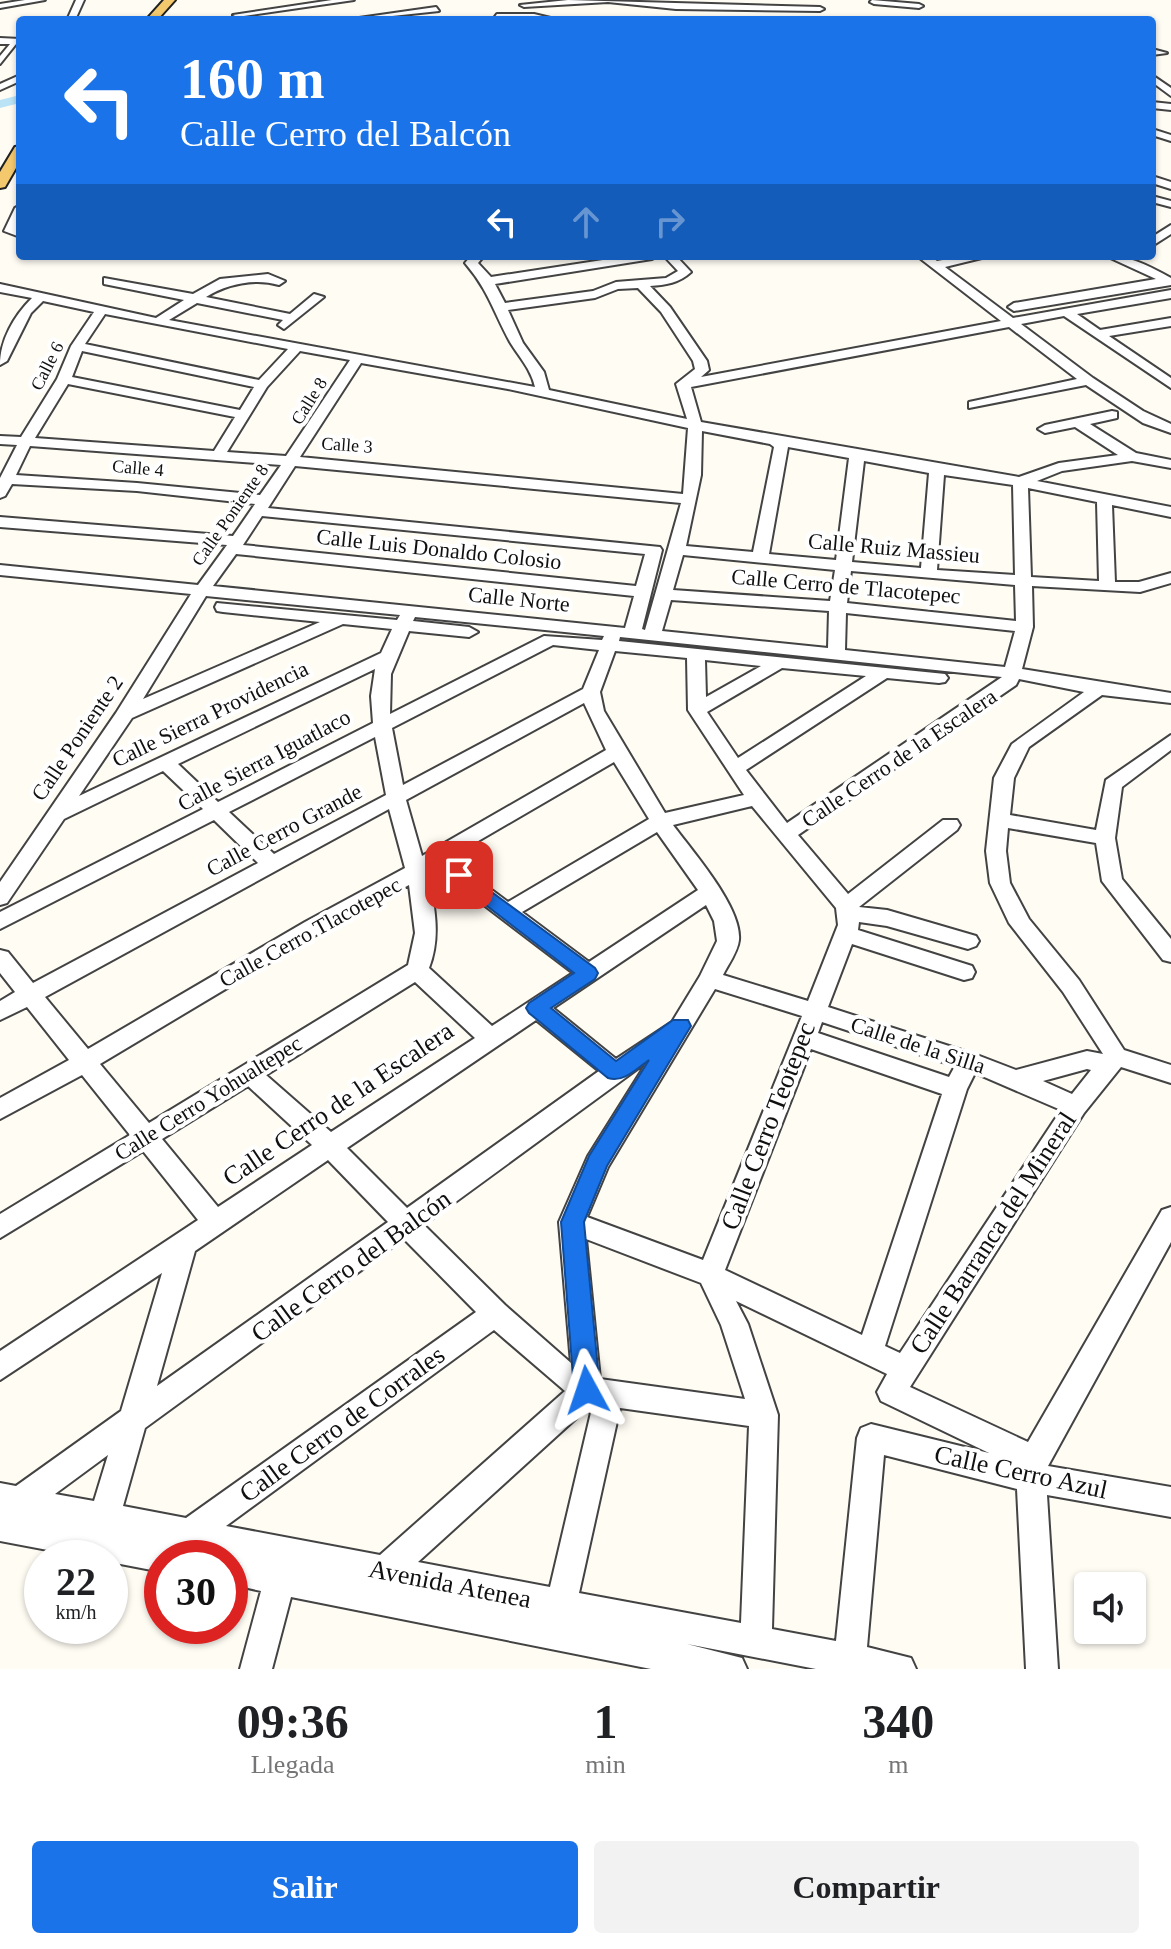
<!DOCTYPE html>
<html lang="es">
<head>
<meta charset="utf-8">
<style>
	body { margin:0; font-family:"Times New Roman",serif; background:#f2f2f2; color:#202124; height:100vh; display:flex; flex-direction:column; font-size:30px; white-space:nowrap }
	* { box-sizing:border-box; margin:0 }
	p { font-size:26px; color:#757577 }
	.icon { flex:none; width:44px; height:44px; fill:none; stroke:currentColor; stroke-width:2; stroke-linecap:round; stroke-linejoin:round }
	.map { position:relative; height:1669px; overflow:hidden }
	.panel { display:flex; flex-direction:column; background:#fff; flex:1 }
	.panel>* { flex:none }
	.guide { position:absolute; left:16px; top:16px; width:1140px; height:244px; border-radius:8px; box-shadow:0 2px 6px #0004; background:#1a73e8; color:#fff; overflow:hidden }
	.fabs { position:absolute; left:1074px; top:1572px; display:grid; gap:16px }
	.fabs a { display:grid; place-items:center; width:72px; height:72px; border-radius:8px; background:#fff; box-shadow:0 2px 6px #0004; font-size:40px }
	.speed { position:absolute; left:24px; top:1540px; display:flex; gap:16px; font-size:40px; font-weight:700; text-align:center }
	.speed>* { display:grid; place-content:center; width:104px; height:104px; border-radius:50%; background:#fff; box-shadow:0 2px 6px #0004; line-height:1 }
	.speed small { font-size:20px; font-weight:400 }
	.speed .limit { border:12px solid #d22; background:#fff; color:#111 }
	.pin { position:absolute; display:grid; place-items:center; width:68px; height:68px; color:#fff; margin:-34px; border-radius:16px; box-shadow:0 4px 12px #0006 }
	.me { position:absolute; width:88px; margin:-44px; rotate:355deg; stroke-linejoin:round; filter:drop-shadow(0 0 6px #0008) }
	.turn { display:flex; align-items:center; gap:28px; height:168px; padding:0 32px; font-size:36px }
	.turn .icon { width:104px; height:104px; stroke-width:2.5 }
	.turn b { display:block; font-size:56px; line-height:68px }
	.lanes { display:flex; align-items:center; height:76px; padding:0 32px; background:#0003; justify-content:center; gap:40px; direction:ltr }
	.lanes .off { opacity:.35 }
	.eta { display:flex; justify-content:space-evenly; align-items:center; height:136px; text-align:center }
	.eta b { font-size:48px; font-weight:700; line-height:56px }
	.action { display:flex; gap:16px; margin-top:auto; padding:16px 32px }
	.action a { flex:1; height:92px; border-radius:8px; background:#1a73e8; color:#fff; font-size:32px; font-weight:700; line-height:92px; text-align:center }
	.action a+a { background:#f2f2f2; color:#202124 }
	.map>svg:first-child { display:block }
</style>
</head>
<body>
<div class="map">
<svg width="1171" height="1669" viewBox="0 0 1171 1669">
	<rect width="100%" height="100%" fill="#fffcf4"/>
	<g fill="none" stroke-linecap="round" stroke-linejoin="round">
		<path fill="#bae3f5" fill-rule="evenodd" d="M20,95V103L0,108V100Z"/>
		<g stroke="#434343" stroke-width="4">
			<path id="minor" d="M25,0H45L0,8V4Z
				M76,0H84L75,20H67Z
				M332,0H354L237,17L233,15Z
				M568,0L820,7L824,9L820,11L676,9L608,2L524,7L520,5Z
				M872,0L919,4L923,6L919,8L874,4L870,2Z
				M436,7L439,11L355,20L359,18Z
				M497,14H534L559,20L494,18Z
				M0,38L20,39L0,64V56L10,44H0Z
				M1152,49L1167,53L1152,55Z
				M20,75V81L0,90V84Z
				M1152,75L1171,88V96L1152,82Z
				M1152,102L1171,104V110L1152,108Z
				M1152,129L1171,135V141L1152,135Z
				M1152,176L1171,182V189L1152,183Z
				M1152,196L1171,201V207L1152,202Z
				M20,205L16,229L20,230V237L4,231L15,208Z
				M1171,225V234L1152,246V237Z
				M471,256H484L478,263L491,277L629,256H658L652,259L495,284L505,303L593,291L616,282L666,278L678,271L664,256H676L691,272C679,283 666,285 650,286L670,307L707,361L709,370L701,377L1001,321L917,256H930L937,261L965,256H990L945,267L1013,318L1171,290V298L1077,314L1100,330L1171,318V326L1109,336L1171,378V388L1064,316L1021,324L1093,378L1143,411L1171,424V433L1143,423L1086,385L969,408V402L1077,379L1009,327L691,387L701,422L1019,477L1059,463L1118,455L1075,427L1045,433L1038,429L1045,425L1112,411L1117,412V418L1090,424L1136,453L1171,460V468L1132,461L1062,471L1037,481L1171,507V517L1112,505L1115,582H1139L1171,573V583L1140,592L1032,586L1033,627L1022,669L1171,693V703L1102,695L1029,747L1014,778L1010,815L1096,830L1106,780L1171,735V750L1122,787L1115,838L1122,879L1171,939V962L1163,960L1102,881L1096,843L1008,828L1006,851L1010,883L1029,919L1079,980L1124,1050L1171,1065V1083L1121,1067L1084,1113L910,1387L1028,1442L1162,1210L1171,1207V1242L1048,1466L1171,1487V1517L1047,1495L1058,1669H1026L1017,1489L884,1455L867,1647L911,1658L916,1669H816L687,1644L742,1658L747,1669H651L291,1597L272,1669H240L261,1591L230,1584V1558L181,1547L185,1558H162V1572L110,1562V1558H90L0,1541V1483L16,1486L121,1411L162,1273L0,1380V1351L198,1220L143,1151L0,1238V1214L130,1135L82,1075L0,1119V1098L69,1060L27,1007L0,1020V1001L15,992L0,973V950L8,952L33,983L258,863L214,820L0,929V912L203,809L163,771L64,819L7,903L0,905V882L116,713L191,594L0,575V565L198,585L227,545L0,527V517L233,536L255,504L137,491L12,484L5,496L0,498V478L17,445L0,444V436L21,437L57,379L71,346L94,312L43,301L31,313L7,361L0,365C0,340 14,316 32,298L0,292V284L156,318L184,300L104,284V278L193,294L220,279L268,274L285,281L279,285C255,278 227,284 206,297L290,314L314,294L324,297L284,329L278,325L283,320L197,303L169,320L535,387C531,369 519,357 510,342C493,311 489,291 465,263ZM638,288L661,312L693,361L695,369L676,384L687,419L549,390L544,372L523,343L508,310L595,298L618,289ZM105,314L288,349L259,380L85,344ZM82,351L254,387L240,410L72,377ZM300,351L350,360L286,456L227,452L267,387ZM361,363L508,389L688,428L683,494L300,457ZM68,384L235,417L214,451L35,438ZM702,431L770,444L774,447L753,552L686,546L701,475ZM30,446L281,465L260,495L137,483L16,475ZM788,447L849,458L836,560L769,554ZM864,461L929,473L921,568L852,562ZM295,466L681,503L645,630L642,629L662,550L660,547L268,508ZM944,475L1013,485L1015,575L937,570ZM1028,488L1097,502L1099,581L1031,577ZM262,516L645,554L636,586L243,545ZM236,554L634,596L625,628L213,586ZM683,555L835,570L830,601L673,590ZM851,571L1015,585L1016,621L847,603ZM206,596L400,615L397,620L217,603L215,607L217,611L223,612L320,622L143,699ZM671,600L829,611L828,648L662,631ZM846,613L1015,631L1005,667L845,650ZM415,617L604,636L602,640L544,636L390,714L391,674L409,631L469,637L478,632L469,627L413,621ZM343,624L392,629L381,653L79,796L132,718ZM620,637L1002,677L787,823L746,770L887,678L939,683L945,682L948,678L945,674L619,641ZM553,645L599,650L583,689L403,785L392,728ZM615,651L687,658L688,710L744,795L665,813L604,711L600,692ZM705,660L761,666L706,697ZM782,668L866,676L738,758L707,712ZM375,669L371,696L373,723L218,802L178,764ZM1019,679L1084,692L1012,744L994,778L986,851L990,883L1009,923L1063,992L1103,1054L1087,1051L1016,1070L977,1055L828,1007L852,944L964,980L972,978L975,972L972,966L858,930L859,922L887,926L968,949L976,946L979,941L976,936L887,910L859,907L957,830L960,825L957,820H943L848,894L798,835L1016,685ZM584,703L606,750L422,856L406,800ZM375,737L386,795L274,854L229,812ZM614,762L649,819L508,902L449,858ZM752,806L836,908L838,925L808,1001L723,975C728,965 738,951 739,940C742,907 692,851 673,825ZM389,809L405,868L305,922L88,1049L45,997ZM657,832L698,890L589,962L522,912ZM434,867L573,973L492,1026L429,968C441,937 435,905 427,873ZM409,885L415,933L408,965L149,1123L100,1064L321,932ZM706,905L714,921L717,941L700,976L672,1022L616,1059L553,1008ZM415,982L475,1038L331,1132L266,1075ZM715,989L802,1016L703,1260L587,1217L608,1167ZM536,1020L599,1071L407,1208L347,1148ZM822,1022L955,1066L949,1077L818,1033ZM811,1049L942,1094L862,1335L725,1270ZM647,1062L588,1156L559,1222L571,1363L505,1305L424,1225ZM1087,1069L1091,1070L1072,1094L1043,1081ZM975,1073L1061,1110L900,1353L885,1346L967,1089ZM248,1086L312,1145L218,1207L162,1139ZM328,1160L388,1222L157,1386L195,1251ZM404,1239L476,1312L186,1518L123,1506L145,1428ZM586,1239L701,1283L721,1325L745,1399L600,1379ZM736,1301L887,1374L877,1392L881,1401L989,1453L871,1424L861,1428L857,1438L836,1641L772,1629L778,1415L748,1324ZM494,1330L565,1391L380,1555L226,1526ZM593,1404L550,1587L418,1562L592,1404ZM620,1408L749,1426L741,1623L579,1593ZM108,1455L94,1501L55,1494Z
				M1106,256C1131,256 1149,266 1171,278V285L1014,311L1008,307L1014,303L1156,279Z"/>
		</g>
		<g stroke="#212121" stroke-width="4">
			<path id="major" d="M164,0H175L157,20H146Z
				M20,146V161L5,187L0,188V172L15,147Z"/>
		</g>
		<use href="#minor" fill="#fff" fill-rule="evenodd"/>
		<use href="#major" fill="#f4c96e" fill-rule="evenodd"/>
	</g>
	<path fill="#1a73e8" stroke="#114b97" stroke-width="2" d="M459,868L595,968L598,973L595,979L551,1008L616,1061L673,1020H688L691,1026L607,1166L584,1222L600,1390L596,1398L587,1402L578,1398L574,1390L561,1222L589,1156L649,1060C637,1068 624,1083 608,1078L529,1013L526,1008L529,1003L574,973L452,879L449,875L452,870Z"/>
	<g text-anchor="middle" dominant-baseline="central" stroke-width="8" stroke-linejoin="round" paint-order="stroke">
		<g font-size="18" fill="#101010" stroke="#fff">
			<text transform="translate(47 366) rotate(-63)">Calle 6</text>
			<text transform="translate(309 401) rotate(-58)">Calle 8</text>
			<text transform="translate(347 445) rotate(4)">Calle 3</text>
			<text transform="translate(138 468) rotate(5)">Calle 4</text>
			<text transform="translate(230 515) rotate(-55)">Calle Poniente 8</text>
		</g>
		<g font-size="22" fill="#101010" stroke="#fff">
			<text transform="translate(894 548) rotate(5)">Calle Ruiz Massieu</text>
			<text transform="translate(439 549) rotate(6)">Calle Luis Donaldo Colosio</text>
			<text transform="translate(846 586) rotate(5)">Calle Cerro de Tlacotepec</text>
			<text transform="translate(519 599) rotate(6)">Calle Norte</text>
			<text transform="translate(210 714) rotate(-26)">Calle Sierra Providencia</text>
			<text transform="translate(77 738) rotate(-56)">Calle Poniente 2</text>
			<text transform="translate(899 758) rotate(-34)">Calle Cerro de la Escalera</text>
			<text transform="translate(264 760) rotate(-28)">Calle Sierra Iguatlaco</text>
			<text transform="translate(284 830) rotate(-28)">Calle Cerro Grande</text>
			<text transform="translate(310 932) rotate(-29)">Calle Cerro Tlacotepec</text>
			<text transform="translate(918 1045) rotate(18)">Calle de la Silla</text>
			<text transform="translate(208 1098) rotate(-32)">Calle Cerro Yohualtepec</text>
		</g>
		<g font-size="26" fill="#101010" stroke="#fff">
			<text transform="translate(338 1104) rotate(-34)">Calle Cerro de la Escalera</text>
			<text transform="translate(768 1126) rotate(-69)">Calle Cerro Teotepec</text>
			<text transform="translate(993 1233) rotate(-57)">Calle Barranca del Mineral</text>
			<text transform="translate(351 1266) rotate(-36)">Calle Cerro del Balcón</text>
			<text transform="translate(342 1424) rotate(-36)">Calle Cerro de Corrales</text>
			<text transform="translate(1021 1472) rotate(12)">Calle Cerro Azul</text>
			<text transform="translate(450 1584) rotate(11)">Avenida Atenea</text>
		</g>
	</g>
</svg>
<div class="fabs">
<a><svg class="icon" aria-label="sound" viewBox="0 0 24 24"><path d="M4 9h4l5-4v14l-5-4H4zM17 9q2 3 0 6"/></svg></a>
</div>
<div class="speed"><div>22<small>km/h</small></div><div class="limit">30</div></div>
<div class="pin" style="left:459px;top:875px;background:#d93025"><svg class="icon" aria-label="arrive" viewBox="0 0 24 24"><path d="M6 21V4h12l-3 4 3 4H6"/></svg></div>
<svg class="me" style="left:587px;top:1390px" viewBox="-20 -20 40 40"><path d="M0-17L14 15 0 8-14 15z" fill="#1a73e8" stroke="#fff" stroke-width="4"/></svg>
<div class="guide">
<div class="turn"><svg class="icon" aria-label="left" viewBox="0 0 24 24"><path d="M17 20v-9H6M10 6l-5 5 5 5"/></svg><div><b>160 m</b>Calle Cerro del Balcón</div></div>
<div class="lanes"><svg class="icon" aria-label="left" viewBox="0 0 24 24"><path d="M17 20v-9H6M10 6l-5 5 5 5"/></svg><svg class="icon off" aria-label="ahead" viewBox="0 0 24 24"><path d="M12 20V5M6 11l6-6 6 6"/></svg><svg class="icon off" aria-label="right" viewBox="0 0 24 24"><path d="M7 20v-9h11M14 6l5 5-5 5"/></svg></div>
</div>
</div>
<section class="panel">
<div class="eta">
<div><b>09:36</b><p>Llegada</p></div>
<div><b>1</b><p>min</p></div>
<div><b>340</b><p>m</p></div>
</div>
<div class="action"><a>Salir</a><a>Compartir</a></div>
</section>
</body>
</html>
